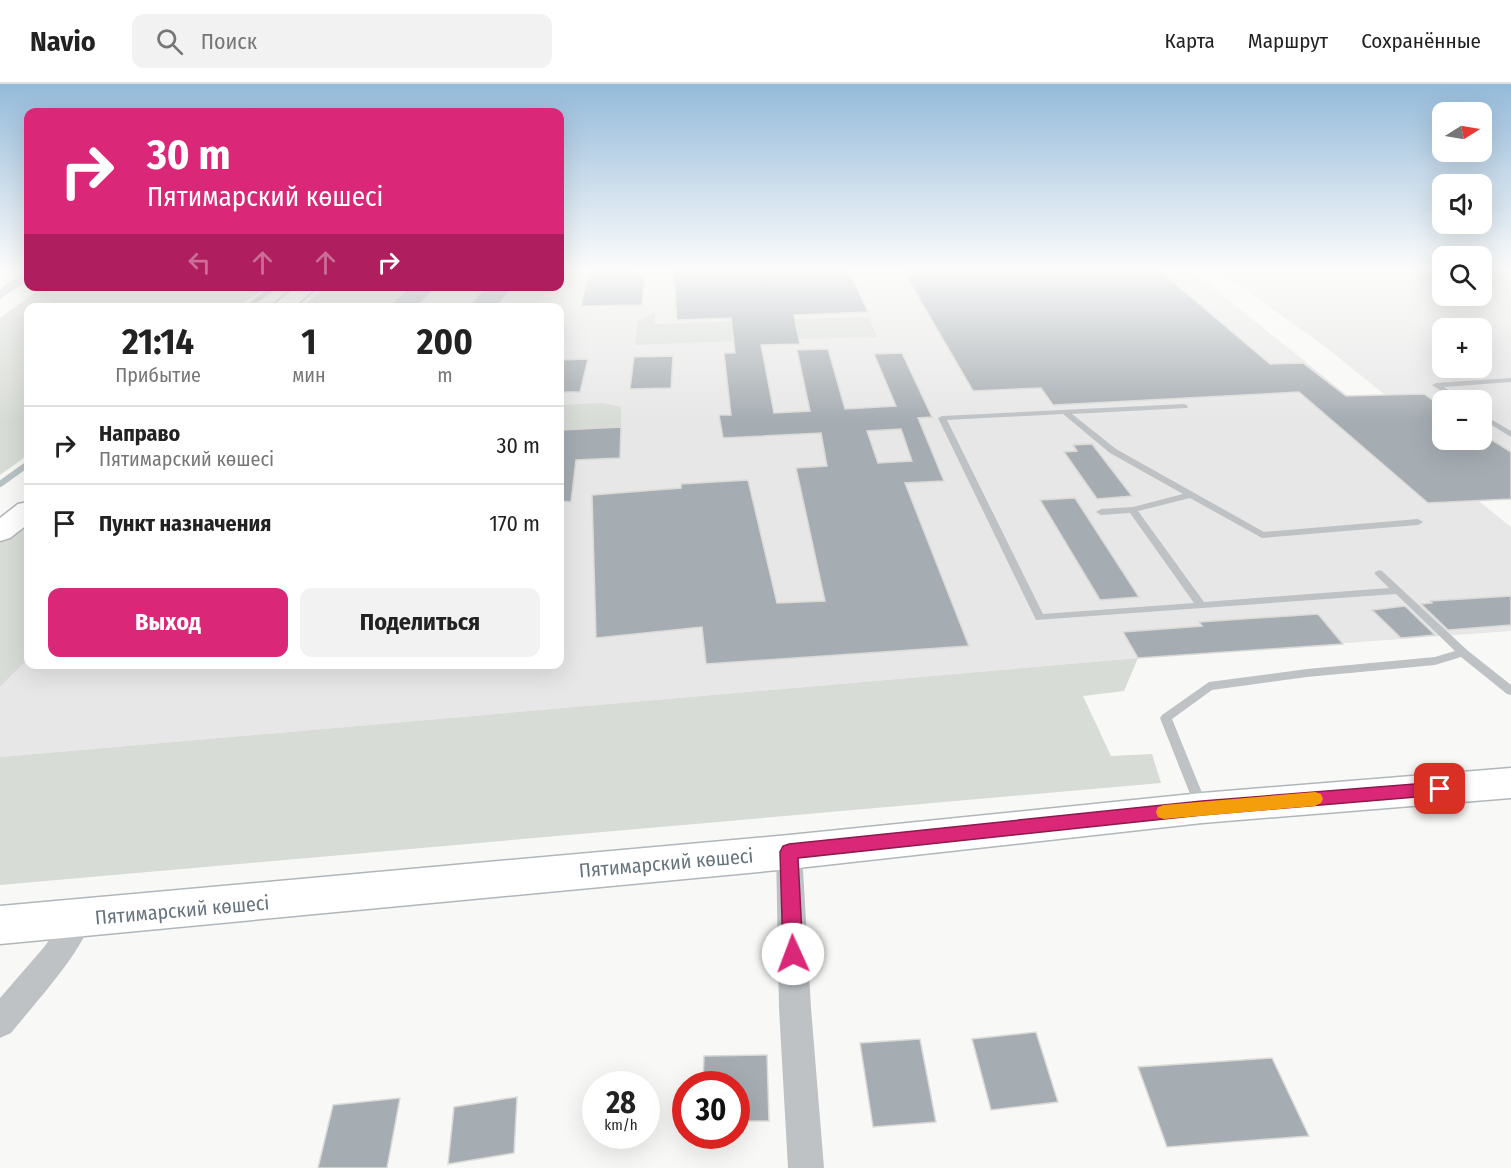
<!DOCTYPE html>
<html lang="ru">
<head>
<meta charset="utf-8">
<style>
	body { margin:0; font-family:"Fira Sans Condensed",sans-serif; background:#f2f2f2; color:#222; height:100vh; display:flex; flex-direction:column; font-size:22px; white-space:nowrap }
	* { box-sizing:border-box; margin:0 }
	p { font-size:20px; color:#767676 }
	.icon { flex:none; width:33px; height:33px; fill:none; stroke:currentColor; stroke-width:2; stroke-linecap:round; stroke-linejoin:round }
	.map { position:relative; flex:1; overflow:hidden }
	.sheet { position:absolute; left:24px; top:219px; width:540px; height:366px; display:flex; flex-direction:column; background:#fff; border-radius:12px; box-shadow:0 6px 24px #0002 }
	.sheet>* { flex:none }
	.hud { position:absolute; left:24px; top:24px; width:540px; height:183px; border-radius:12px; box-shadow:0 6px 24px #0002; background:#db2777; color:#fff; overflow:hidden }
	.needle { width:39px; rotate:79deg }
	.tools { position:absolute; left:1432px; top:18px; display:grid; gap:12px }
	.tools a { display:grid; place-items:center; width:60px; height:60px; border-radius:12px; background:#fff; box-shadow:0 6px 24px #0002; font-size:30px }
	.speed { position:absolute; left:582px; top:987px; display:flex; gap:12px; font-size:30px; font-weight:700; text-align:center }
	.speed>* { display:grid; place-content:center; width:78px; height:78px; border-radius:50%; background:#fff; box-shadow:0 6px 24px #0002; line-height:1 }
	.speed small { font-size:15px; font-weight:400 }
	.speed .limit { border:9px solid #d22; background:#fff; color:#111 }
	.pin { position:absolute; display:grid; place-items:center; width:51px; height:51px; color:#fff; margin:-26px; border-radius:12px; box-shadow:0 3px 9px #0006 }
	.me { position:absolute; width:66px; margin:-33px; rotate:358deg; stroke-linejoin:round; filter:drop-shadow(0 0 4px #0008) }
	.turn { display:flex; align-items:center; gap:21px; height:126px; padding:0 24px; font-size:27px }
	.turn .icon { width:78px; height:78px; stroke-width:2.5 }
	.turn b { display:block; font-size:42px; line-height:51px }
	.lanes { display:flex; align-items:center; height:57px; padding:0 24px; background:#0003; justify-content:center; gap:30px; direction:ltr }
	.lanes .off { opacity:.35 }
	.eta { display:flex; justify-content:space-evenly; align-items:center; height:102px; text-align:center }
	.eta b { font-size:36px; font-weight:700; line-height:42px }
	.cta { display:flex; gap:12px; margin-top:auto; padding:12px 24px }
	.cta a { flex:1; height:69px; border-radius:12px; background:#db2777; color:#fff; font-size:24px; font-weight:700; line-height:69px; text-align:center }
	.cta a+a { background:#f2f2f2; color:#222 }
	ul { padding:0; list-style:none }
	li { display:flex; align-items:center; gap:18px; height:78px; padding:0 24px; border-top:2px solid #e0e0e0 }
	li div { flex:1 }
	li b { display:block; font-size:22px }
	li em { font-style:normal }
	header { display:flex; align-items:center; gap:36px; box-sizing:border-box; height:84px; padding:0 30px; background:#fff; border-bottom:2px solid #e0e0e0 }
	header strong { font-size:28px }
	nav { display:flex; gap:33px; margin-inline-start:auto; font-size:21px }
	.search { width:420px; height:54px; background:#f2f2f2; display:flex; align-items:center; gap:15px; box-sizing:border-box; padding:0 21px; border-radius:12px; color:#767676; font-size:22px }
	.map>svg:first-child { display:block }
</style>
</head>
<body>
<header>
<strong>Navio</strong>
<div class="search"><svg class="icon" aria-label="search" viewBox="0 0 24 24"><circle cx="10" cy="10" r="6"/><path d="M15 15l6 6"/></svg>Поиск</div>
<nav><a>Карта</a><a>Маршрут</a><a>Сохранённые</a></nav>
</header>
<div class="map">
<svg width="1511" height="1084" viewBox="0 0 1511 1084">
	<rect width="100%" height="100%" fill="#f8f8f6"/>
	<path fill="#e6e7e6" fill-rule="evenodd" d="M560,185H1190L1511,443V547L1138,574L0,673V603L28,575V580H560V224L388,223L410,203L560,202Z
		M1217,185H1443V212H1482V185H1511V412L1328,265ZM1443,244H1482V284H1443ZM1443,316H1482V356H1443Z"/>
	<path fill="#d8dcd6" d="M43,203V202L267,203L237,223L28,224V371L0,391V234Z
		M326,203H410L388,223L301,224Z
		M655,228V240L869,233L877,253L799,255L796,243L733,245V257L635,261L638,237Z
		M603,319L621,323V343L560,346V321Z
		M28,435V575L0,603V457Z
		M1138,574L1124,607L1083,612L1111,672L1152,670L1161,699L0,801V673Z"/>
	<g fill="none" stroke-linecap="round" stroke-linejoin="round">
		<path stroke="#b7c2c5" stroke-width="4.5" d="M246,224L276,202"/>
		<path stroke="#b7c2c5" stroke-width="6" d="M0,400L28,380"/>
	</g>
	<path fill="#a6adb2" stroke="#dadad8" stroke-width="1.5" fill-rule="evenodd" d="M589,185H634L633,191H645L642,221L581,222Z
		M673,185H848L868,228L794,231L800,260L761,261L774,329L810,327L797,266L828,265L845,325L896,322L874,270L902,269L932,333L918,334L944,397L905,399L969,562L706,580L702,543L596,554L592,411L681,404V400L748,396L777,519L825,517L796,384L827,382L821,349L723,354L719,331H731L724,269H735L731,234L677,236ZM901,345L912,377L878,379L867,347Z
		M902,185H1158L1270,280L1303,279L1346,312L1424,310L1443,323V356H1492L1511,368V415L1428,419L1299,308L1053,321L1041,304L973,307Z
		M410,202H437L416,224H388Z
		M487,202H514L495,224H467Z
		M673,272L671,304L630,305L634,273Z
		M588,275L580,308H560V276Z
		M621,343L620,374L576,376L571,418L560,417V346Z
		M1092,360L1132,412L1097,415L1064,368L1077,367L1073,361Z
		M1075,414L1139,513L1100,516L1040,416Z
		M1511,512V541L1448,546L1421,520L1432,519L1430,517Z
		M1405,522L1435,551L1401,554L1372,526Z
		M1318,530L1343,560L1138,574L1123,548L1202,542L1199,538Z
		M1036,948L1058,1018L991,1026L972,955Z
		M920,955L936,1038L873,1043L860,959Z
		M767,971L769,1037H736V1000H703L704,972Z
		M1272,974L1309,1052L1167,1063L1138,983Z
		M517,1013L514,1069L448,1080L454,1023Z
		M400,1014L387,1084H318L333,1021Z"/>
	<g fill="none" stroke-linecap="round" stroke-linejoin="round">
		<g stroke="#b0b6ba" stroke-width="3">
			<path id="secondary" d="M1511,684V714L1202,739L789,785L0,860V822L789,751L1202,709Z"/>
		</g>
		<g stroke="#b2b6b9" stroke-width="3">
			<path id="primary" d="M296,202H318L293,224H270Z
				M28,418V440L10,454L0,457V434L18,420Z"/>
		</g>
		<path fill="#bec2c5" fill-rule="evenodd" d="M1511,294V298L1444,303L1462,316H1455L1432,301L1436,299Z
			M1184,320L1188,322L1187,324L1072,330L1116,365L1264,448L1418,435L1423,438L1418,441L1262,454L1190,414L1138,427L1204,518L1389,504L1374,489L1379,486L1382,487L1467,566L1511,601V611L1507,610L1461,573L1435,581L1307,593L1212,606L1172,635L1207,721L1206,725L1201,726L1196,725L1160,634L1162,631L1209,598L1307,585L1435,573L1455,567L1396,510L1036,536L938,334L942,332ZM1063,330L1110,369L1183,410L1133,423L1101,425L1096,428L1101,431L1130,429L1194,519L1043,530L947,336Z
			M1482,330L1511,347V353L1482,335Z"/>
		<path fill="#bec2c5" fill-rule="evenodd" d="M24,188H28V196L0,215V205Z
			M789,756L799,760L802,768L811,924L824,1084H788L779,924L776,768L779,760Z
			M79,822L89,826L93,835C74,878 40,913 11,949L0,954V914L45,862L69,826Z"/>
		<use href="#secondary" fill="#fff" fill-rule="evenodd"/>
		<use href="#primary" fill="#fff" fill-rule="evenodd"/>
	</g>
	<linearGradient id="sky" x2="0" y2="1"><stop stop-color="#94bada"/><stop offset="0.55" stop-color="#fcfcfb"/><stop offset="1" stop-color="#fcfcfb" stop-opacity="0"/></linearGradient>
	<rect width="1511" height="337" fill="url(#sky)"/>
	<path fill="#db2777" stroke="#8e194d" stroke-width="1.5" d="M1440,698L1446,700L1448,705L1446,709L1440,711L1202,731L798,774L803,870L800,877L793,880L786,877L783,870L780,768L783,762L789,760L1202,717Z"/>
	<path fill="#f59e0b" d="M1315,708L1321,710L1323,715L1321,719L1315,722L1164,735L1158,733L1156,728L1158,723L1164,721Z"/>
	<g text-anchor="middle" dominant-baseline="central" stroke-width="6" stroke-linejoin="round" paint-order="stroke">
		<g font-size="20" fill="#66747d" stroke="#fff">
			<text transform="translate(666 779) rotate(-5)">Пятимарский көшесі</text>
			<text transform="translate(182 826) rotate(-5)">Пятимарский көшесі</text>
		</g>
	</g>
</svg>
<div class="tools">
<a><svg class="needle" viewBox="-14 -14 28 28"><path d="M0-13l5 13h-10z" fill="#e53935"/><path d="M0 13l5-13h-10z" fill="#767676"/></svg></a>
<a><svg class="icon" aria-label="sound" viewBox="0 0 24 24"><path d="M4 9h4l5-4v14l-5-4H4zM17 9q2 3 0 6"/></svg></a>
<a><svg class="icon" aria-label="search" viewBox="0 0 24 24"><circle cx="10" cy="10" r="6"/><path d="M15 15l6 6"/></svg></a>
<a>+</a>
<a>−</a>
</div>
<div class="speed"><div>28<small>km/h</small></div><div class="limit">30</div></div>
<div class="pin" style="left:1440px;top:705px;background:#d93025"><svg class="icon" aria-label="arrive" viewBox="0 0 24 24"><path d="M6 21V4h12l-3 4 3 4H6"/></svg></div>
<svg class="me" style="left:793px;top:870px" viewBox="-20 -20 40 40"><circle r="19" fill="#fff"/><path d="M0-13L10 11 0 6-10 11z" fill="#db2777"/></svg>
<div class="hud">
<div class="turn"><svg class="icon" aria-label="right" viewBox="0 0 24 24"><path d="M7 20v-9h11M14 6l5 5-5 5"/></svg><div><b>30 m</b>Пятимарский көшесі</div></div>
<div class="lanes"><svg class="icon off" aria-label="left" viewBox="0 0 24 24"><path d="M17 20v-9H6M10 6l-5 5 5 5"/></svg><svg class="icon off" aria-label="ahead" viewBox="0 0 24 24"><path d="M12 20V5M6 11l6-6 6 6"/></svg><svg class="icon off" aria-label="ahead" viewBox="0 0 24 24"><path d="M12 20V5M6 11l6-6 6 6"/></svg><svg class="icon" aria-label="right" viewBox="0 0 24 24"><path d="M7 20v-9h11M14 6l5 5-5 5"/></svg></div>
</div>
<section class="sheet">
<div class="eta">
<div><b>21:14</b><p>Прибытие</p></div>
<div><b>1</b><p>мин</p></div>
<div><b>200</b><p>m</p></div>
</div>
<ul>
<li><svg class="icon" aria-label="right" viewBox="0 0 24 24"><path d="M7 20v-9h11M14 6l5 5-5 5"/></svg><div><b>Направо</b><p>Пятимарский көшесі</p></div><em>30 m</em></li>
<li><svg class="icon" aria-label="arrive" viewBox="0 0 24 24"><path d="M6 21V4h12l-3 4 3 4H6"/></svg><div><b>Пункт назначения</b></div><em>170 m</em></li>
</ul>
<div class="cta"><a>Выход</a><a>Поделиться</a></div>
</section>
</div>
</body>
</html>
